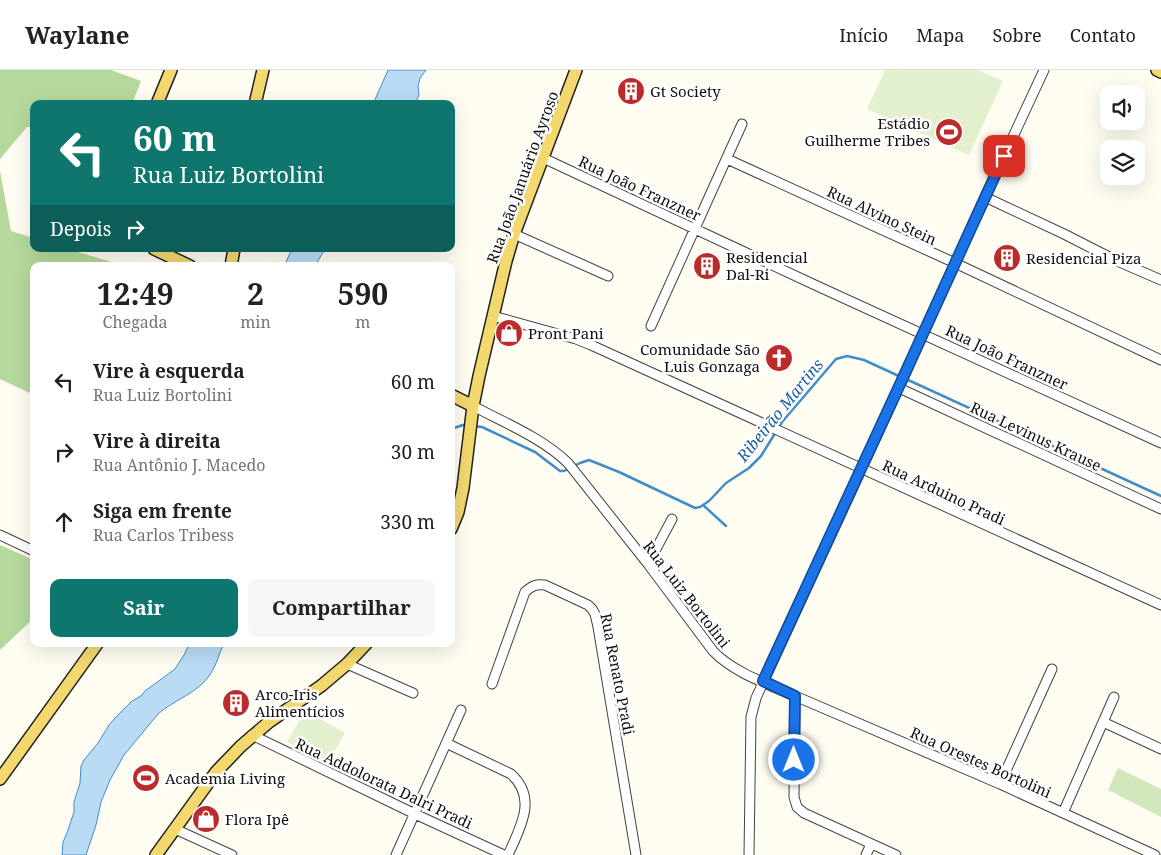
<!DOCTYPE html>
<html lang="pt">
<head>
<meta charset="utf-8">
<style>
	body { margin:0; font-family:"Noto Serif",serif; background:#f6f6f6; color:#202124; height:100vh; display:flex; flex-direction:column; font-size:19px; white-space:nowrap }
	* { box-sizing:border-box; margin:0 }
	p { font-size:16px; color:#757577 }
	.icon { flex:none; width:28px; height:28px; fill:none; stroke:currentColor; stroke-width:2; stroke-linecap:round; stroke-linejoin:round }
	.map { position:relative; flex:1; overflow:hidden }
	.panel { position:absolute; left:30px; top:192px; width:425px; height:385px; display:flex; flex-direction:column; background:#fff; border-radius:10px; box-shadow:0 5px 20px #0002 }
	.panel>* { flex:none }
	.top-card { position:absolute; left:30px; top:30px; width:425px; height:152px; border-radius:10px; box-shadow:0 5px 20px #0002; background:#0f766e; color:#fff; overflow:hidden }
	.tools { position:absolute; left:1100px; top:15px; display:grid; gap:10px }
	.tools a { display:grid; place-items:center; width:45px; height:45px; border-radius:10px; background:#fff; box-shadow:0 5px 20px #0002; font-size:25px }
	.pin { position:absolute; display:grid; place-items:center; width:42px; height:42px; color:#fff; margin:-21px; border-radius:10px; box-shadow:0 2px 8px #0006 }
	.me { position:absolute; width:55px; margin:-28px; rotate:0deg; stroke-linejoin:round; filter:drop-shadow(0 0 4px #0008) }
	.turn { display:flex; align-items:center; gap:18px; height:105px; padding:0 20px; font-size:22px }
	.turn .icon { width:65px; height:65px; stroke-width:2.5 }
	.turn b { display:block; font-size:35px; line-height:42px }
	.then { display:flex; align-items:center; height:48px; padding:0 20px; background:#0003; gap:10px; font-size:19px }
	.eta { display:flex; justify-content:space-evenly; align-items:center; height:85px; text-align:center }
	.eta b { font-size:30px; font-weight:700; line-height:35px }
	.cta { display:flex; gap:10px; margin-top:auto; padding:10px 20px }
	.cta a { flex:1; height:58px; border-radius:10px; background:#0f766e; color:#fff; font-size:20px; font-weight:700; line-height:58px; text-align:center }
	.cta a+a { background:#f6f6f6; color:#202124 }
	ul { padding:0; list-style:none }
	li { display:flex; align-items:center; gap:15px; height:70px; padding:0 20px }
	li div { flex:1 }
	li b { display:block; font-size:19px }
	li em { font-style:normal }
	header { display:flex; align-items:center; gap:30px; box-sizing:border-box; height:70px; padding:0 25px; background:#fff; border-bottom:1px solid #e0e0e0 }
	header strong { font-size:24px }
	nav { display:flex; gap:28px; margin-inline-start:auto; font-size:18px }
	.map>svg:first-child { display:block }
</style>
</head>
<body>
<header>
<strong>Waylane</strong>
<nav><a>Início</a><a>Mapa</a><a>Sobre</a><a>Contato</a></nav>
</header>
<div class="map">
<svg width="1161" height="785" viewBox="0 0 1161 785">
	<rect width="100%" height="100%" fill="#fffdf2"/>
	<path fill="#d1e8bc" d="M1118,698L1161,719V747L1108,720Z"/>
	<path fill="#b5d99c" d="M0,0H111L141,11L132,34H34V57H27L0,89Z
		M0,101L11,161L34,168V179H68L125,196H34V325L0,309Z
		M0,475L34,490V548L0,580Z"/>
	<path fill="#e3f0ce" d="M885,0H978L1003,11L969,85L867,39Z
		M305,640L345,663L328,693L287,672Z"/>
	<path fill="#b9dbf4" stroke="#428dc9" d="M388,0H426L420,8L418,16L419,25L415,34H373Z
		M292,179H325L315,196H284Z
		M189,574H224C219,583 217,594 211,603C199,623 175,629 158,644L124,685L110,710L101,732L96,755L86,785H62L63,772L67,763L74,742V732L80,713L81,696L84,690L98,673L109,655L115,648L132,631L141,626L145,621L175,599L184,585Z"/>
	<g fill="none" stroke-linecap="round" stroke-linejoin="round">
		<path stroke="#428dc9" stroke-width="2.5" d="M906,309L1161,426
			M473,356L482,357L535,382L560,401H564L580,393L589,390L619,402L695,438L700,437L709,431L726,413L749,398L761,386L782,352L836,289L847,286L864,290L901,307
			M451,359L463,355L467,356
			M703,435L726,456"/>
		<g stroke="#424242" stroke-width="11">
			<path id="minor" d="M543,88L815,215L1161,373
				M727,89L955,193L1161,290
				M985,127L1064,164L1115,190L1161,210
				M514,164L608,206
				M493,246L576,269L591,275L1161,535
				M651,256L742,54
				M899,318L1161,439
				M473,336C505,353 542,368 568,393L648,494L713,581C734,603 768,614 795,626L794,727L797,737L804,743L896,785
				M0,465L34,481
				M648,494L672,449
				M347,594L413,623
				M492,614L525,522C532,516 535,514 545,515L588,535L592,539L595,544L598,557L636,785
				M795,626L1000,714L1155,785
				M1103,652L1161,679
				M252,665L415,744L504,785
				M446,673L511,704C538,728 520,758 508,785
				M1000,714L1052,599
				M1063,743L1114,627
				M175,759L232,785
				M396,785L461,640
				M749,785L751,647L756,628L901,313L985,127L1044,0
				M866,785L871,774"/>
		</g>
		<g stroke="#202020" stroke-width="14">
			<path id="major" d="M1157,0L1161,2
				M157,34L171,0
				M255,34L263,0
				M154,179L190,196
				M231,196L234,179
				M451,325L473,336
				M451,459L458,442L463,418L473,336L479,306L506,191L514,164L576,0
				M0,709L97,574
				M156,785L216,702L241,676L269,652L321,616L347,594L366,574"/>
		</g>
		<use href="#minor" stroke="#fff" stroke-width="9"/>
		<use href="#major" stroke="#f3d86e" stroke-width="11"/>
	</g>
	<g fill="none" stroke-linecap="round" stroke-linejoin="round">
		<g stroke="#114b97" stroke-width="12">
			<path id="route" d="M794,690L795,626L763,611L901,312L1004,86"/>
		</g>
		<use href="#route" stroke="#1a73e8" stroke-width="9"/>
	</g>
	<defs>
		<g id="building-disc" transform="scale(1.4375)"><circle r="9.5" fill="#bb2b2c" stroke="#fff"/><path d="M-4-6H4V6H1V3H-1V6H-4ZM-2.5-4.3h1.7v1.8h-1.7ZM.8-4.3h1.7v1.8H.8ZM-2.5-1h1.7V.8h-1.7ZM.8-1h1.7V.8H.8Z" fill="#fff"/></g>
		<g id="stadium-disc" transform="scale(1.4375)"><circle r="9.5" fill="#bb2b2c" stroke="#fff"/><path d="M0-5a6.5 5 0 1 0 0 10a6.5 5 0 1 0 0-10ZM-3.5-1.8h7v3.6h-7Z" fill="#fff"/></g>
		<g id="shop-disc" transform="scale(1.4375)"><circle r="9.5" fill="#bb2b2c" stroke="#fff"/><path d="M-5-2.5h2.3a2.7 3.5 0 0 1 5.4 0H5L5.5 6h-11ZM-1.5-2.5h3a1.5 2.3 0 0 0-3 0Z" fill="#fff"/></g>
		<g id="church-disc" transform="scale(1.4375)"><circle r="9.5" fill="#bb2b2c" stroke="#fff"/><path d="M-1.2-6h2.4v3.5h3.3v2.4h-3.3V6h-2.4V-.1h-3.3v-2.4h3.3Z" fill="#fff"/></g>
	</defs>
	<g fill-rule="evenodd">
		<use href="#building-disc" x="631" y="21"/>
		<use href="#stadium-disc" x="949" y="62"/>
		<use href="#building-disc" x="1007" y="188"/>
		<use href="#building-disc" x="707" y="196"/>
		<use href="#shop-disc" x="509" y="263"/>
		<use href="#church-disc" x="779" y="288"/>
		<use href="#building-disc" x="236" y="633"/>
		<use href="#stadium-disc" x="146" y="708"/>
		<use href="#shop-disc" x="206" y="749"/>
	</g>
	<g text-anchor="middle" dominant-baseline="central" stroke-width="5" stroke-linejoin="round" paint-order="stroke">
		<g font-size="15" fill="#0f0f0f" stroke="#fff" text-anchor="start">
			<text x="650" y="21">Gt Society</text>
			<text x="930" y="53" text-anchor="end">Estádio<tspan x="930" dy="17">Guilherme Tribes</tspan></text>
			<text x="726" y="187">Residencial<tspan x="726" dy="17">Dal-Ri</tspan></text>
			<text x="1026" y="188">Residencial Piza</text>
			<text x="528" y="263">Pront Pani</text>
			<text x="760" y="279" text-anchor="end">Comunidade São<tspan x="760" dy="17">Luis Gonzaga</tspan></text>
			<text x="255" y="624">Arco-Iris<tspan x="255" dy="17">Alimentícios</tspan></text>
			<text x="165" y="708">Academia Living</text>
			<text x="225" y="749">Flora Ipê</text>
		</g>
		<g font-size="15" fill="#0f0f0f" stroke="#fff">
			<text transform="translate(522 107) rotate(-70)">Rua João Januário Ayroso</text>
			<text transform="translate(640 118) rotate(25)">Rua João Franzner</text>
			<text transform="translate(882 145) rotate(25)">Rua Alvino Stein</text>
			<text transform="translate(1007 287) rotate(25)">Rua João Franzner</text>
			<text transform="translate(1036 366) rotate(25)">Rua Levinus Krause</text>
			<text transform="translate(944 422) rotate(25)">Rua Arduino Pradi</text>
			<text transform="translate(687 524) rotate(52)">Rua Luiz Bortolini</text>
			<text transform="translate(618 604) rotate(79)">Rua Renato Pradi</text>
			<text transform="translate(981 692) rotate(24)">Rua Orestes Bortolini</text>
			<text transform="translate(384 713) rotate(25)">Rua Addolorata Dalri Pradi</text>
		</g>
		<g font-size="16" font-style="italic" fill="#1c609e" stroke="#fff">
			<text transform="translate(780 340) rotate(-51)">Ribeirão Martins</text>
		</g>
	</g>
</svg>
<div class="tools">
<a><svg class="icon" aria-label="sound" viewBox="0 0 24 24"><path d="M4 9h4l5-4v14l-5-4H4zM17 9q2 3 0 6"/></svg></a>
<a><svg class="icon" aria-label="layers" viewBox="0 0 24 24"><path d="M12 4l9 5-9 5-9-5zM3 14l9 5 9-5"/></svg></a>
</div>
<div class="pin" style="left:1004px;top:86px;background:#d93025"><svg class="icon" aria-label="arrive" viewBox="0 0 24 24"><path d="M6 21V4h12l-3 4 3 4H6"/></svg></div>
<svg class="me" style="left:794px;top:690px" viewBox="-20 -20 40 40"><circle r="17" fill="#1a73e8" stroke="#fff" stroke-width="3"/><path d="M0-11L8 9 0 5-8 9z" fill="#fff"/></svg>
<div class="top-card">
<div class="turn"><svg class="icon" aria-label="left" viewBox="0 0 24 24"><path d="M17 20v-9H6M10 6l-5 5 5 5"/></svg><div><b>60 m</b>Rua Luiz Bortolini</div></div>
<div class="then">Depois<svg class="icon" aria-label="right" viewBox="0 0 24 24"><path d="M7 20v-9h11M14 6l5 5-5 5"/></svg></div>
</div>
<section class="panel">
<div class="eta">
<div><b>12:49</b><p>Chegada</p></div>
<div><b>2</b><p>min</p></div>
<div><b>590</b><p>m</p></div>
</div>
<ul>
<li><svg class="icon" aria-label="left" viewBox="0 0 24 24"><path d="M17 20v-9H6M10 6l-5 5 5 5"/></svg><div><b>Vire à esquerda</b><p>Rua Luiz Bortolini</p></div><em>60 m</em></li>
<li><svg class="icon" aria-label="right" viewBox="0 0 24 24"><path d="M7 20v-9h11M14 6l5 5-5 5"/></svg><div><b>Vire à direita</b><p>Rua Antônio J. Macedo</p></div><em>30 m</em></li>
<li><svg class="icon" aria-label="ahead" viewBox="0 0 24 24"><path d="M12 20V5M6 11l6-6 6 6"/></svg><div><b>Siga em frente</b><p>Rua Carlos Tribess</p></div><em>330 m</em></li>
</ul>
<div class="cta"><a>Sair</a><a>Compartilhar</a></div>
</section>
</div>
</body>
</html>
